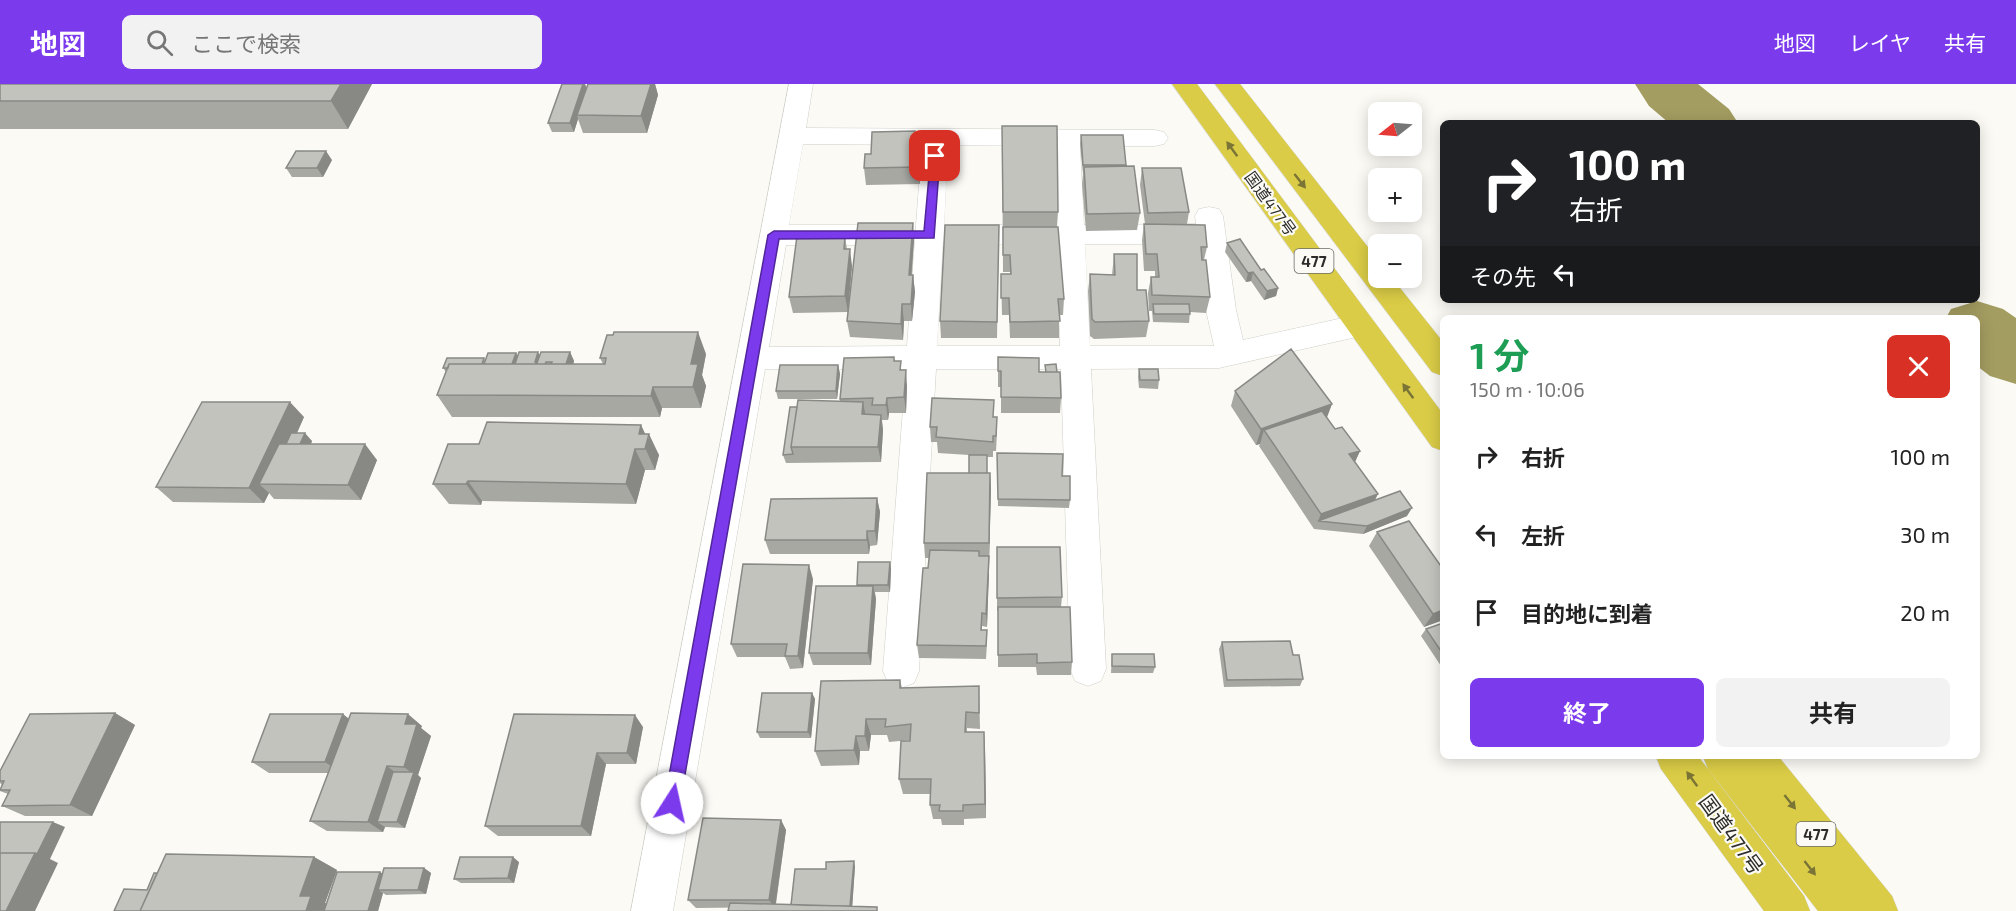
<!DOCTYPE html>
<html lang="ja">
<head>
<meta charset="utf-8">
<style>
	body { margin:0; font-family:"Exo 2","Noto Sans JP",sans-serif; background:#f2f2f2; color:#222; height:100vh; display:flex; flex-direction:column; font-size:22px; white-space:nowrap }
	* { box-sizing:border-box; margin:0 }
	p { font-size:20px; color:#767676 }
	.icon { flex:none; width:33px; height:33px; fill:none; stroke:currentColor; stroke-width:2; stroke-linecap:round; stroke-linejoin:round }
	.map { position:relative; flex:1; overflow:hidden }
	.details { position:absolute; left:1440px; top:231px; width:540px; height:444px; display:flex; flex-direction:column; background:#fff; border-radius:9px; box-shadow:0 3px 15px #0003 }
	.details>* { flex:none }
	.hud { position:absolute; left:1440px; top:36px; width:540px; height:183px; border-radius:9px; box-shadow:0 3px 15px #0003; background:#202124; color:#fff; overflow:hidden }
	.needle { width:39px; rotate:253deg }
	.buttons { position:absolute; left:1368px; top:18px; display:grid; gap:12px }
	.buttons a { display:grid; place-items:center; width:54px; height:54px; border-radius:9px; background:#fff; box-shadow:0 3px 15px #0003; font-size:30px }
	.pin { position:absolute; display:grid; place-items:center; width:51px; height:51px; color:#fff; margin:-26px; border-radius:12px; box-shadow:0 3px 9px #0006 }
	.me { position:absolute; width:66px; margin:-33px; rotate:10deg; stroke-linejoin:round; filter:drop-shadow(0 0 4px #0008) }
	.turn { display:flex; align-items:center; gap:21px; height:126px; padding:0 30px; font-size:27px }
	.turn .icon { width:78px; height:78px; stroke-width:2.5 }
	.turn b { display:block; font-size:42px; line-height:51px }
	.then { display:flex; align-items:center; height:57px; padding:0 30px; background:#0003; gap:12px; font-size:22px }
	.round { display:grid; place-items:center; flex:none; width:63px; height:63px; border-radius:9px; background:#f2f2f2 }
	.summary { display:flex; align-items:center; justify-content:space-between; height:102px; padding:0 30px }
	h1 { font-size:36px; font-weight:700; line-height:45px; color:#1e9e55 }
	.cta { display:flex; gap:12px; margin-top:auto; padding:12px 30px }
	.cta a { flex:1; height:69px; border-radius:9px; background:#7c3aed; color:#fff; font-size:24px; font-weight:700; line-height:69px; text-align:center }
	.cta a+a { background:#f2f2f2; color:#222 }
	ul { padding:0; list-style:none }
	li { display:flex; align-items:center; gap:18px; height:78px; padding:0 30px }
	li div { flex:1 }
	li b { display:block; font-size:22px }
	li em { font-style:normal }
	header { display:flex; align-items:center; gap:36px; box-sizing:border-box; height:84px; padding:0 30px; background:#7c3aed; color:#fff }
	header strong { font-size:28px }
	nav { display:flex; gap:33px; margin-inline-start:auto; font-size:21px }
	.search { width:420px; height:54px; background:#f2f2f2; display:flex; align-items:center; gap:15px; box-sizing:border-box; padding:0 21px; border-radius:9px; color:#767676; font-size:22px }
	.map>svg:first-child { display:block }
</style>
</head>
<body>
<header>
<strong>地図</strong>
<div class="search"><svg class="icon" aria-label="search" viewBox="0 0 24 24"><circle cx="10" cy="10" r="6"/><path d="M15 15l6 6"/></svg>ここで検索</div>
<nav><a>地図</a><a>レイヤ</a><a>共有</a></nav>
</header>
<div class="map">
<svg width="2016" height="827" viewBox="0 0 2016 827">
	<rect width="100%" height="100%" fill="#fbfaf5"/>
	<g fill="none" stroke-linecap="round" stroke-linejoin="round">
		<path fill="#a49d61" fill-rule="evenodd" d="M1635,0H1698L1729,25L1738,39H1669L1649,22Z
			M1977,217L2003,225L2016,234V300L1990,292L1977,282V234H1946L1951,225Z"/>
		<g stroke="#cecec8" stroke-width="1">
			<path id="minor" d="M789,0H813L806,44L1155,46L1164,48L1168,54L1164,60L1155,62H1080L1084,141L1196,140L1195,132L1199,125L1209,123L1219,125L1223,132L1236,226L1243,256L1361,230L1371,233L1376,241L1371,249L1361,252L1219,284L1091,285L1106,585L1101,597L1088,602L1075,597L1070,585L1061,285H936L919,587L914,599L901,604L888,599L883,587L906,285H765L673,827H631ZM803,60L922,61L907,262L769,263L786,161H901L911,158L915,151L911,144L901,141H789ZM948,61L1054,62L1057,141H953L944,144ZM943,157L953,161L1057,160L1060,262H937ZM1085,160H1199L1206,226L1214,262H1090Z"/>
		</g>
		<g stroke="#d5d5d4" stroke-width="1">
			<path id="highway" d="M1172,0H1197L1443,330V367L1432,363Z
				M1215,0H1240L1378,176V194H1392L1443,258V292L1432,288Z
				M1656,672H1698L1804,812L1810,827H1764L1661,685Z
				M1703,672H1778L1892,812L1898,827H1818L1708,685Z"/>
		</g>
		<use href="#minor" fill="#fff" fill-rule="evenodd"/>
		<use href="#highway" fill="#dacc46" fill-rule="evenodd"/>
	</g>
	<path fill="#a8a8a3" d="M0,0H372L348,45H0Z
		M562,0H585L587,4L588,0H655L658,11L647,49H583L578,35L574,48H552L548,39Z
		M1002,42L1058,128L1057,143L1064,215L1063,231H1059V254H1010L1009,231H1002L1001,190H1010V188H1003Z
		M915,47V57H919L920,74V100L866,101L864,84L871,70Z
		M1081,51L1126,81L1140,129L1137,146L1086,147L1082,100L1083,90L1080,60Z
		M332,76L323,93H292L286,84Z
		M1142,84L1189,128L1187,140L1207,163L1204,176L1210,213L1206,229L1190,228L1189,239L1153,238L1152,227H1149L1148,209L1151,193H1155V187H1144L1142,156L1144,140H1145L1140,101Z
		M999,141L997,254H941L940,237Z
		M845,153L847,165L852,182L848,224L914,156L912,191H913L915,208L912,237H904L903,256L850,253L847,237L848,228L793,229L789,213Z
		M1227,159L1261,186L1278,204L1276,212L1264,216L1251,197L1246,198L1225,168Z
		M1114,170L1137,206L1149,237L1146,253L1094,255L1090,252L1088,207L1090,190L1112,191Z
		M570,268L574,277L573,280H603L600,274L706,270L702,291L706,302L701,324H662L660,333H452L437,311L446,288L443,284L484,274L485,276L518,272L540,271Z
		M894,273L895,277L902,286L907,302L906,329H889L888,336H882L883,346L881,378L786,379L783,371L797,323L840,317V315Z
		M838,281L840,290L837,315H778L776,307Z
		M1045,281L1061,314L1060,329H1001V303H998V287L1045,288Z
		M1139,285L1159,296L1158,305L1139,304L1138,293Z
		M1235,307L1332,320L1326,334L1335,345L1360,367L1355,378L1374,417L1407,432L1363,450L1314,445L1259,362L1260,360L1256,361L1231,322Z
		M304,333L297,349L312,357L311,360L377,376L361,416L274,415L269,409L264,419L173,418L156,403Z
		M994,333L997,349L996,367H993V373H987V389H990L991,404L989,486L987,543L982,542V546L987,559L986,575L919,574L917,561L929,474H925L924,459L969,389V371L938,369L937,358H931L930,343Z
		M641,341L645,350L659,371L655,386H645L636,420L482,417L481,421L449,420L433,400L479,360Z
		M997,369L1062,392L1070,416L1069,424L998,422Z
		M877,414L880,428L877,461L870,462L869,470H770L765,456Z
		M1377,448L1443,536L1424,543L1369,462Z
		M890,478L891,485L890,508H875L876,515L871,581H813L809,569L857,502Z
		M813,495L803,584L790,585L785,573H737L731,560Z
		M1062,513L1061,523L1072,578L1071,591H1037L1036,583H998V527H997V514Z
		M1443,539V585L1421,552L1426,545Z
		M1222,558L1303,595L1300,602L1224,603L1219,565Z
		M1112,570L1155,583L1153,589H1111Z
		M900,596L902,604L979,602L980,645L967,644V648L985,663L986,734L964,735V741H942L941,735H933L930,721V710H903L899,695L910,656L889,658L887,651H871L869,667H860L859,681L821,682L815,667Z
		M812,609L815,615L811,654H760L757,648Z
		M115,629L135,641L92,732H25L2,722L8,710L0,707L2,701L0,699V687Z
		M514,630L643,643L636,680H606L591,752H498L485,742Z
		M349,635L422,642L421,644L431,652L418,691L421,694L405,744L385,743L383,748L327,747L310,737L328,689H269L252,678Z
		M781,736L786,746L776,820L791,821L826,785L855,782L852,822L696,824L688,816Z
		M314,773L337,786L325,819H327L382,790L424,784L431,789L426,810L386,811L383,809L378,827H114L147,806Z
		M519,778L514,799H461L454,795Z"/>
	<path fill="#888885" d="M341,0H372L348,45L331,17Z
		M583,0H585L587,7L577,31L578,35L574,48L570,39Z
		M651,0H655L658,11L647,49L641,32Z
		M919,57L920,74V100L918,83Z
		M326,67L332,76L323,93L317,84Z
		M913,139L914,156L910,208L909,191Z
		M850,165L852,182L848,228L845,212Z
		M1253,188L1251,197L1246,198L1248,189Z
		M913,191L915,208L912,237L911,220Z
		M1278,204L1276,212L1264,216L1267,207Z
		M902,220L904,237L903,256L901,240Z
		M698,248L706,270L702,291L706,302L701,324L693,303L691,280Z
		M538,268L542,276L540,287L535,278Z
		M570,268L574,277L568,299L563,290Z
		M516,269L521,277L511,284Z
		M838,281L840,290L837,315L836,307Z
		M906,286L907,302L906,329L904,313Z
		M653,303L662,324L660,333L651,312Z
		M887,314L889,329L888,336L886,321Z
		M290,318L304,333L291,362L259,400L269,409L264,419L249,404Z
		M863,318L866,334L862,330Z
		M1332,320L1326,336L1264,346L1260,360L1256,361L1261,345Z
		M881,331L883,346L881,378L878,363Z
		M641,341L648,356L649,350L659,371L655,386L639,350Z
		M305,349L312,357L307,369L299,361Z
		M365,360L377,376L361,416L348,401Z
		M635,365L645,386L636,420L626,400Z
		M1360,367L1353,382L1349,370Z
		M990,389L991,404L989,473V459Z
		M468,397L482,417L481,421L466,400Z
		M1378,410L1371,424L1318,437L1321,430Z
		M877,414L880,428L877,461L875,447Z
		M1412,424L1407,432L1363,450L1367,442Z
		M867,447L870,462L869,470L867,456Z
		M989,472V486L987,543L986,530Z
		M890,478L891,485L890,508L888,501Z
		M809,481L813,495L803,584L798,572Z
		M873,502L876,515L871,581L868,569Z
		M1443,526V536L1424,543L1433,530Z
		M812,609L815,615L811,654L808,648Z
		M115,629L135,641L92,732L70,721Z
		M343,630L358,642L341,689L325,678Z
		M408,630L422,642L421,644L431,652L418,691L421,694L405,744L397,738L413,690L404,683L405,640Z
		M635,631L643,643L636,680L627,669Z
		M866,635L871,651L869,667L865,652Z
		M984,648L985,663L986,734L985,720Z
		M856,652L860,667L859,681L854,666Z
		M597,669L606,680L591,752L581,742Z
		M387,682L401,693L377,738L385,743L383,748L368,738Z
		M781,736L786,746L775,824L769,816Z
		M53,738L65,743L50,775L58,779L35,827H6L35,769Z
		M314,773L337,786L325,819L334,823L333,827H306L300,812Z
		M513,773L519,778L514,799L508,794Z
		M854,777L855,782L852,827L850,823Z
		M424,784L431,789L426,810L418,806Z
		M380,788L388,793L378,806L383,809L378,827H368Z"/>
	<path fill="#c3c3be" stroke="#888885" stroke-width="1.5" d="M0,0H341L331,17H0Z
		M562,0H583L570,39H548Z
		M588,0H651L641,32L577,31Z
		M1002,42H1057L1058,128H1003Z
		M915,47L914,57H919L918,83L864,84L865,70H871L872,48Z
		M1081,51H1123L1126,81H1083Z
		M296,67H326L317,84H286Z
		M1134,82L1140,129L1087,130L1084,83Z
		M1142,84H1181L1189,128L1148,129Z
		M858,139H913L909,191H913L911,220H902L901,240L847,237Z
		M1144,140L1205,141L1207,163H1201L1202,176H1206L1210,213L1152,211L1151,193H1159L1157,170H1146Z
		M945,141H999L997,238L940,237Z
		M1003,143H1058L1064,215H1058L1060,237L1010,238L1009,214H1001V190H1011L1010,171H1003Z
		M797,152L845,153L844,165H850L845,212L789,213Z
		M1240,155L1261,186L1264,185L1278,204L1267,207L1253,188L1248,189L1227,159Z
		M1114,170H1137V206H1146L1149,237L1095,238L1092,235L1090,190L1115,191Z
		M1153,220H1189L1190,230H1154Z
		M614,248H698L691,280H698L693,303H653L651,312L437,311L449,280H605L606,274H600L607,251H613Z
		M1291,265L1332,320L1261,345L1235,307Z
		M519,268H538L535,278L537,279L541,268H570L566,280H551L552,278H546L545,280H515Z
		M488,269H516L512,280H484Z
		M894,273V277H901L900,286H906L904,313L887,314L886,321H872L873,314L840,315L844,274Z
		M998,273L1039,274V288H1060L1061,314L1001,313V287H998Z
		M447,274H484L482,280H449L448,284H443Z
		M1056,280L1057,288H1046L1045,281Z
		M780,281H838L836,307H776Z
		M1139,285H1158L1159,296H1140Z
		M932,314L994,316L993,333H997L996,352H993V358L936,353L937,343H930Z
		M798,316L863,318L862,330L881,331L878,363H791Z
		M202,318H290L249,404L156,403Z
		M790,323H797L791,363L793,370L783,371Z
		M1322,327L1335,345L1342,343L1360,367L1349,370L1378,410L1321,430L1264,346Z
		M487,338L641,341L639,350H649L645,365H635L626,400L468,397L466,400H433L448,360H479Z
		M291,349H305L300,360H286Z
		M279,360H365L348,401L259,400Z
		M997,369L1063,370L1062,392H1070V416L998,415Z
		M969,371H987V389H969Z
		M927,389H990L989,459H924Z
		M1400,407L1412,424L1367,442L1318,437Z
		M877,414L875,447H867V456H765L771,415Z
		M1409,437L1443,485V526L1433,530L1377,448Z
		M997,463H1060L1062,513L997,514Z
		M930,466L979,467V472H989L986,530L982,529L981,546H987L986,562L917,561L923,484H928Z
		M858,478H890L888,501H857Z
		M743,480L809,481L798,572H785L787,560H731Z
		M816,502H873L868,569H809Z
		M998,523H1070L1072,578L1037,579V570L998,571Z
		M1443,539V570L1426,545Z
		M1290,557L1293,571H1299L1303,595L1227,596L1222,558Z
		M1112,570H1154L1155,583L1112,582Z
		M900,596V604L979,602V629L966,628L965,648H984L985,720L963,721V727H939L940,721H930L931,695H899L901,657H910L911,640L885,643L886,635H866L865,652H856L854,666L815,667L821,597Z
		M762,609H812L808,648H757Z
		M115,629L70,721L2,722L10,706H0L4,697H0V687L30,630Z
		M351,629L408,630L405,640H417L404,683L387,682L368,738L310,737Z
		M270,630H343L325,678H252Z
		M514,630L635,631L627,669H597L581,742H485Z
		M393,688H414L397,738H377Z
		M703,734L781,736L769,816H688Z
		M0,738H53L37,770L35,769H0Z
		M0,769H35L6,827H0Z
		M166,770L314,773L300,812H311L306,827H140Z
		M460,773H513L508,794L454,795Z
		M854,777L850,822L791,821L795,785H826V778Z
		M384,784H424L418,806H378Z
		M337,788H380L368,827H324Z
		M154,789H157L140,827H114L124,805L147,806Z
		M730,819L877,823V827H728Z"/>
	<defs><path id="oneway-solid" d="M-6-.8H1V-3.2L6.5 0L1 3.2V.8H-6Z" transform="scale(1.5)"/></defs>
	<g fill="#7a7437">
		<use href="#oneway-solid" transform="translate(1232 65) rotate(-126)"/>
		<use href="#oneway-solid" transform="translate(1300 97) rotate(52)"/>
		<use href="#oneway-solid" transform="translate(1408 307) rotate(-126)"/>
		<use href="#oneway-solid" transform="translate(1692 695) rotate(-126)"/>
		<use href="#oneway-solid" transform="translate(1790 718) rotate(52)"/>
		<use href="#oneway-solid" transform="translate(1810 784) rotate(52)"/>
	</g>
	<path fill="#7c3aed" stroke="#51269a" stroke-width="1.5" d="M931,70L940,72L934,154L779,155L680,719L677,725L672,727L666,725L664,719L768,151L774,147H924Z"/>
	<g text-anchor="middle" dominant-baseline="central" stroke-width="4.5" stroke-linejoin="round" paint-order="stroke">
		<g fill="#fbfaf5" stroke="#6a6a67" stroke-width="1.5">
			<rect x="1294.5" y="165" width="39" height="24" rx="4.5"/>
			<rect x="1796.5" y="738" width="39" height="24" rx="4.5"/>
		</g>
		<g font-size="15" font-weight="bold" fill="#2c2c2a">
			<text x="1314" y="177">477</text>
			<text x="1816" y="750">477</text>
		</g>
		<g font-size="16" fill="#2c2c2a" stroke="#fbfaf5">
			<text transform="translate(1271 119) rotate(54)">国道477号</text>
		</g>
		<g font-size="20" fill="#2c2c2a" stroke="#fbfaf5">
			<text transform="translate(1732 750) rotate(54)">国道477号</text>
		</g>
	</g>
</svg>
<div class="buttons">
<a><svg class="needle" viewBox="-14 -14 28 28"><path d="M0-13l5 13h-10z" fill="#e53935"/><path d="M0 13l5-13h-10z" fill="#767676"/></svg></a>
<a>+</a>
<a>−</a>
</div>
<div class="pin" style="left:935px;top:72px;background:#d93025"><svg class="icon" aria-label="arrive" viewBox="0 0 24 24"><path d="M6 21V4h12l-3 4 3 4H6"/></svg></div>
<svg class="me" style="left:672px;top:719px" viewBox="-20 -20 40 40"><circle r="19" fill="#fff"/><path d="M0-13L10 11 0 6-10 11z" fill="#7c3aed"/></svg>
<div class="hud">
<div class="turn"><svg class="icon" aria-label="right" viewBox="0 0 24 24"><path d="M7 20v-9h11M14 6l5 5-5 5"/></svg><div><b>100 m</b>右折</div></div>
<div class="then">その先<svg class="icon" aria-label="left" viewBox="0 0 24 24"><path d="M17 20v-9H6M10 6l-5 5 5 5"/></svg></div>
</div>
<section class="details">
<div class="summary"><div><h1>1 分</h1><p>150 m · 10:06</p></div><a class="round" style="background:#d93025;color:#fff"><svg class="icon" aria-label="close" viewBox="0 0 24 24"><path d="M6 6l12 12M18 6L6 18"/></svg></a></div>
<ul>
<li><svg class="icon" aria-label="right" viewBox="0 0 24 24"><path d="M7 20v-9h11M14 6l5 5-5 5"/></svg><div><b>右折</b></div><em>100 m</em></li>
<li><svg class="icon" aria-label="left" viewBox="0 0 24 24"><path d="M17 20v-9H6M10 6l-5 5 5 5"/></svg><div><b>左折</b></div><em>30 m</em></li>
<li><svg class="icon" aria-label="arrive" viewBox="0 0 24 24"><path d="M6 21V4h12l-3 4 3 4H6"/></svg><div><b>目的地に到着</b></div><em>20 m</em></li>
</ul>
<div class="cta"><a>終了</a><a>共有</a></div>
</section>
</div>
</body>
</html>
